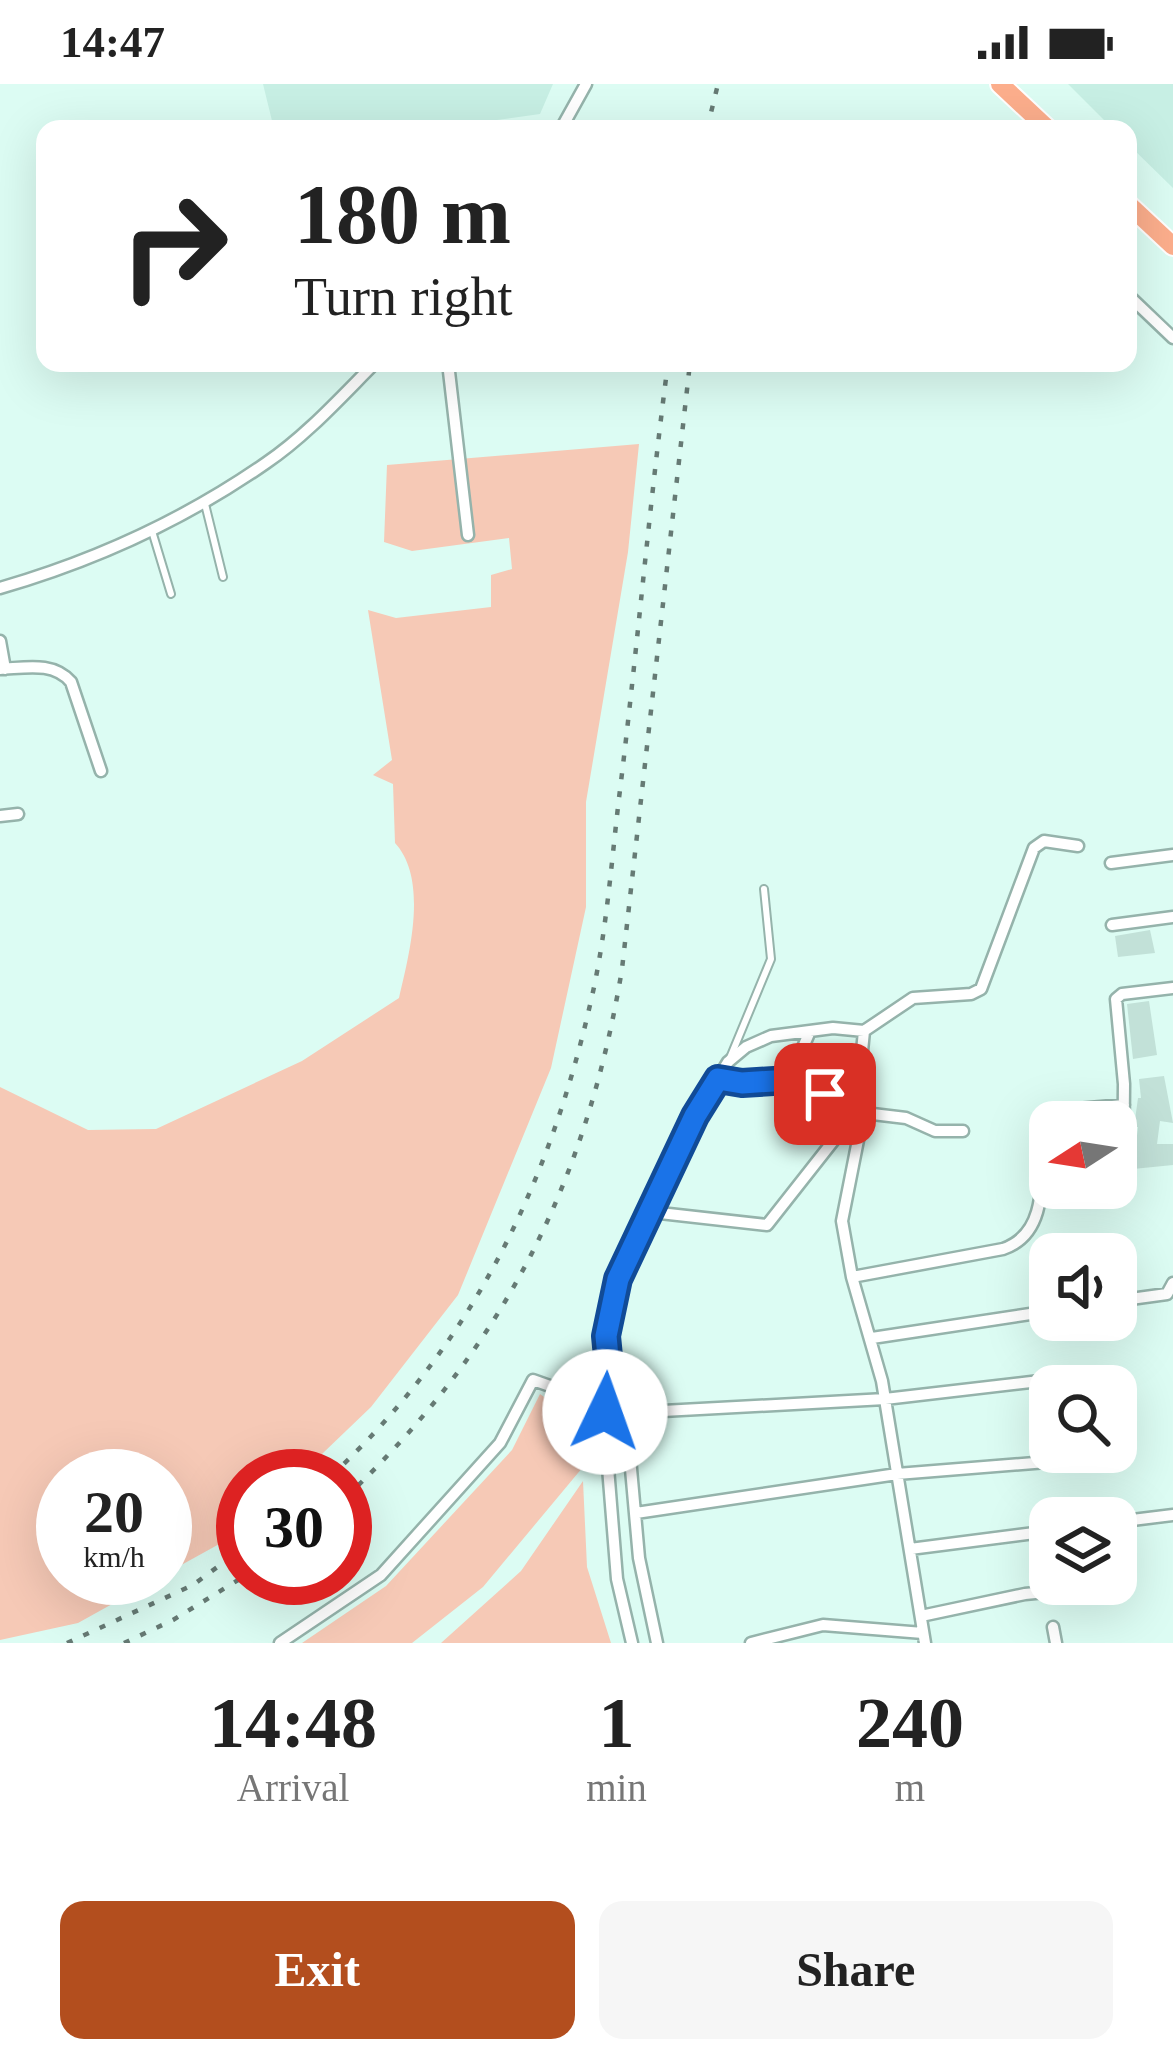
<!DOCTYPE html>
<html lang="en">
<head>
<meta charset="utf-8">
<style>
	body { margin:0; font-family:"Times New Roman",serif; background:#f6f6f6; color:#222; height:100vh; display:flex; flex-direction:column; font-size:45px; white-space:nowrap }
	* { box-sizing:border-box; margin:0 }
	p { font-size:39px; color:#767676 }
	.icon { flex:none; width:66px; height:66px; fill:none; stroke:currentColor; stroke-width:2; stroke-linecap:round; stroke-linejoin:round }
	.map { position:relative; height:1559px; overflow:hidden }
	.side { display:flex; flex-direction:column; background:#fff; flex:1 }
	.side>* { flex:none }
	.guide { position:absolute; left:36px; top:36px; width:1101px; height:252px; border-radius:24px; box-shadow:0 12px 48px #0002; background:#fff; color:#222; overflow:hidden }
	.needle { width:78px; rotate:258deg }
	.controls { position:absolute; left:1029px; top:1017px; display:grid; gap:24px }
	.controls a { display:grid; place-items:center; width:108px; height:108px; border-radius:24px; background:#fff; box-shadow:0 12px 48px #0002; font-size:60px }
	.speed { position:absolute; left:36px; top:1365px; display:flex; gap:24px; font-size:60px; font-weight:700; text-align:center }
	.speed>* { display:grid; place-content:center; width:156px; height:156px; border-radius:50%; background:#fff; box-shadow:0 12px 48px #0002; line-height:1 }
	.speed small { font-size:30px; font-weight:400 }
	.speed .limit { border:18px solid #d22; background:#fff; color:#111 }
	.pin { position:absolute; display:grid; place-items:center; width:102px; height:102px; color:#fff; margin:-51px; border-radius:24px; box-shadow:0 6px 18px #0006 }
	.me { position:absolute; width:132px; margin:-66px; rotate:3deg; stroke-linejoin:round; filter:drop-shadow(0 0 9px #0008) }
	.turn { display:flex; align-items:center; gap:42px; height:252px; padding:0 60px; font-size:54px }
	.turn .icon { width:156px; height:156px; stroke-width:2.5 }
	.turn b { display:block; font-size:84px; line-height:102px }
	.eta { display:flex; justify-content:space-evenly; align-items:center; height:204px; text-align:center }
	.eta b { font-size:72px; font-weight:700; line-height:84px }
	.cta { display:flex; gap:24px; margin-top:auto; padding:24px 60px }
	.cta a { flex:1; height:138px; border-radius:24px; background:#b34e1e; color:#fff; font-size:48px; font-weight:700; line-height:138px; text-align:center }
	.cta a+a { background:#f6f6f6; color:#222 }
	.status { display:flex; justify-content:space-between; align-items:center; height:84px; padding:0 60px; background:#fff; direction:ltr }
	.status svg { height:33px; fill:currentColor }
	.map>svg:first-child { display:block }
</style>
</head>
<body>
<div class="status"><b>14:47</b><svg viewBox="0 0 49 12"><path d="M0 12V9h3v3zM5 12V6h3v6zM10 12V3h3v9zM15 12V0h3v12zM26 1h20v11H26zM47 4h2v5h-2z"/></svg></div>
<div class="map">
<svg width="1173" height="1559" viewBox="0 0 1173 1559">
	<rect width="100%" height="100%" fill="#dcfcf3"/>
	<path fill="#c7efe4" d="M263,0H553L540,30L497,36L491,45H274Z
		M1068,0H1173V104L1128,60V45H1113Z"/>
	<path fill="#f6c9b6" d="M639,360L628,468L586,718V823L551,984L458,1211L371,1323L299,1392H243L241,1448L165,1490V1392H63V1494H159L78,1539L0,1556V1003L88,1046L156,1045L302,977L399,914C409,871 429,796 395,759L393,700L373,691L392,676L368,526L396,534L491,523V491L512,485L509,454L412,467L384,458L387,381Z
		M540,1310L587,1344L583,1383L483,1503L412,1559H302L386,1502L512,1366Z
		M583,1397L587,1483L611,1559H441L521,1487Z"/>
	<path fill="#c2e1d8" d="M1150,846L1155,869L1118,873L1115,852Z
		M1149,917L1157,971L1133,975L1127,920Z
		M1164,992L1173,1039L1160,1037L1157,1060H1173V1081L1133,1085L1138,1043H1134L1138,1014H1141L1139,995Z"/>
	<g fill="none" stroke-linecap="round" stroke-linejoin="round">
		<g stroke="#95b3ab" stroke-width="10">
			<path id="service" d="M205,420L223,493
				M152,447L171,510
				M730,974L771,875L764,805"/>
		</g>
		<g stroke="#95b3ab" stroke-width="15">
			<path id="minor" d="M561,45L586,0
				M1128,211L1173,254
				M448,279L468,451
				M0,504C97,476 184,436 266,379C306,352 341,313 375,279
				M0,557L5,585
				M0,585C25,584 53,577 71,598L101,687
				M0,732L18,730
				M1111,779L1173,771
				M1112,841L1173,833
				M718,995L743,999L789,996L856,1028L906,1034L935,1047H963
				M789,996L810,947
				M1123,1104L1124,1000L1116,915L1122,910L1173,904
				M651,1128L767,1141L856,1028
				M852,1193L1003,1165C1056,1147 1037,1076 1044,1032L1054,1027L1124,1021
				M1116,1217L1167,1210L1173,1199
				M872,1254L1050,1227
				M626,1329L885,1315L1048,1296
				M636,1429L897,1390L1096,1374
				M1116,1438L1173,1431
				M910,1465L1050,1447
				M921,1532L1025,1510L1118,1501
				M1053,1543L1056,1559
				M280,1559L381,1491L500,1359L533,1296L626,1329L639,1474L657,1559
				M632,1559L617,1495L604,1334L613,1324L606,1252L618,1195L695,1032L728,978L746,963L771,952L833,944L864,947
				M751,1559L823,1541L923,1549
				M925,1559L882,1297L852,1193L842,1137L859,1051L856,1028L864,947L913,914L971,910L981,905L1034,764L1044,757L1078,762"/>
		</g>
		<g stroke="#fff" stroke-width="22">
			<path id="trunk" d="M1000,0L1048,45
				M1128,120L1173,162"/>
		</g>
		<use href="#service" stroke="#fff" stroke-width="6"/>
		<use href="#minor" stroke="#fff" stroke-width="10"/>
		<use href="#trunk" stroke="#fcae8c" stroke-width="18"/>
		<path stroke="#667a74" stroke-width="4.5" stroke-dasharray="6 12" stroke-linecap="butt" d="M707,45L718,0
			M331,1392C470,1263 548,1104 590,921C606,854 611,782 619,714C637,569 649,423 668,279
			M345,1414C503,1265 587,1098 622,885L690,279
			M67,1559L193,1501L243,1464
			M124,1559L173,1536L243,1493"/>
	</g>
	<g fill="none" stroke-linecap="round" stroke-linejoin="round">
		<g stroke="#114b97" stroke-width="30">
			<path id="route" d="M605,1328L613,1324L606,1252L618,1195L695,1032L718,995L742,999L789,996L825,1010"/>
		</g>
		<use href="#route" stroke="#1a73e8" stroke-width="21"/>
	</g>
</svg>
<div class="controls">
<a><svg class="needle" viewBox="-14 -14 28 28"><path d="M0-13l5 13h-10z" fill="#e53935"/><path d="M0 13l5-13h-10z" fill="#767676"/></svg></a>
<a><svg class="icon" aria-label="sound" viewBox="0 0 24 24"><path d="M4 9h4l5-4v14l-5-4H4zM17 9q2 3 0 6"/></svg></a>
<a><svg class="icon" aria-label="search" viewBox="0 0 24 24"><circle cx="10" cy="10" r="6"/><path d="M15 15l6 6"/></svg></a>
<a><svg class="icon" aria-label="layers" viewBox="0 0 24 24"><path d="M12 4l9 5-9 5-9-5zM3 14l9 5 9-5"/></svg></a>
</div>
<div class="speed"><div>20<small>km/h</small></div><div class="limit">30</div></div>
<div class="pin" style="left:825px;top:1010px;background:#d93025"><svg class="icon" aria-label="arrive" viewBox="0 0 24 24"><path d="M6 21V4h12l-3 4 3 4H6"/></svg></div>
<svg class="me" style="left:605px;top:1328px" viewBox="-20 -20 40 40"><circle r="19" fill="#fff"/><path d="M0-13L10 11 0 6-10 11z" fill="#1a73e8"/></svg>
<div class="guide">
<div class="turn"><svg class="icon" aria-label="right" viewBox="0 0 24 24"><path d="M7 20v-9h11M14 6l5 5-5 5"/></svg><div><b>180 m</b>Turn right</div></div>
</div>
</div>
<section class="side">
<div class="eta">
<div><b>14:48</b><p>Arrival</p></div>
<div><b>1</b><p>min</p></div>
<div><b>240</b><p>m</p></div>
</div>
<div class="cta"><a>Exit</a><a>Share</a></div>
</section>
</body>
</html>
